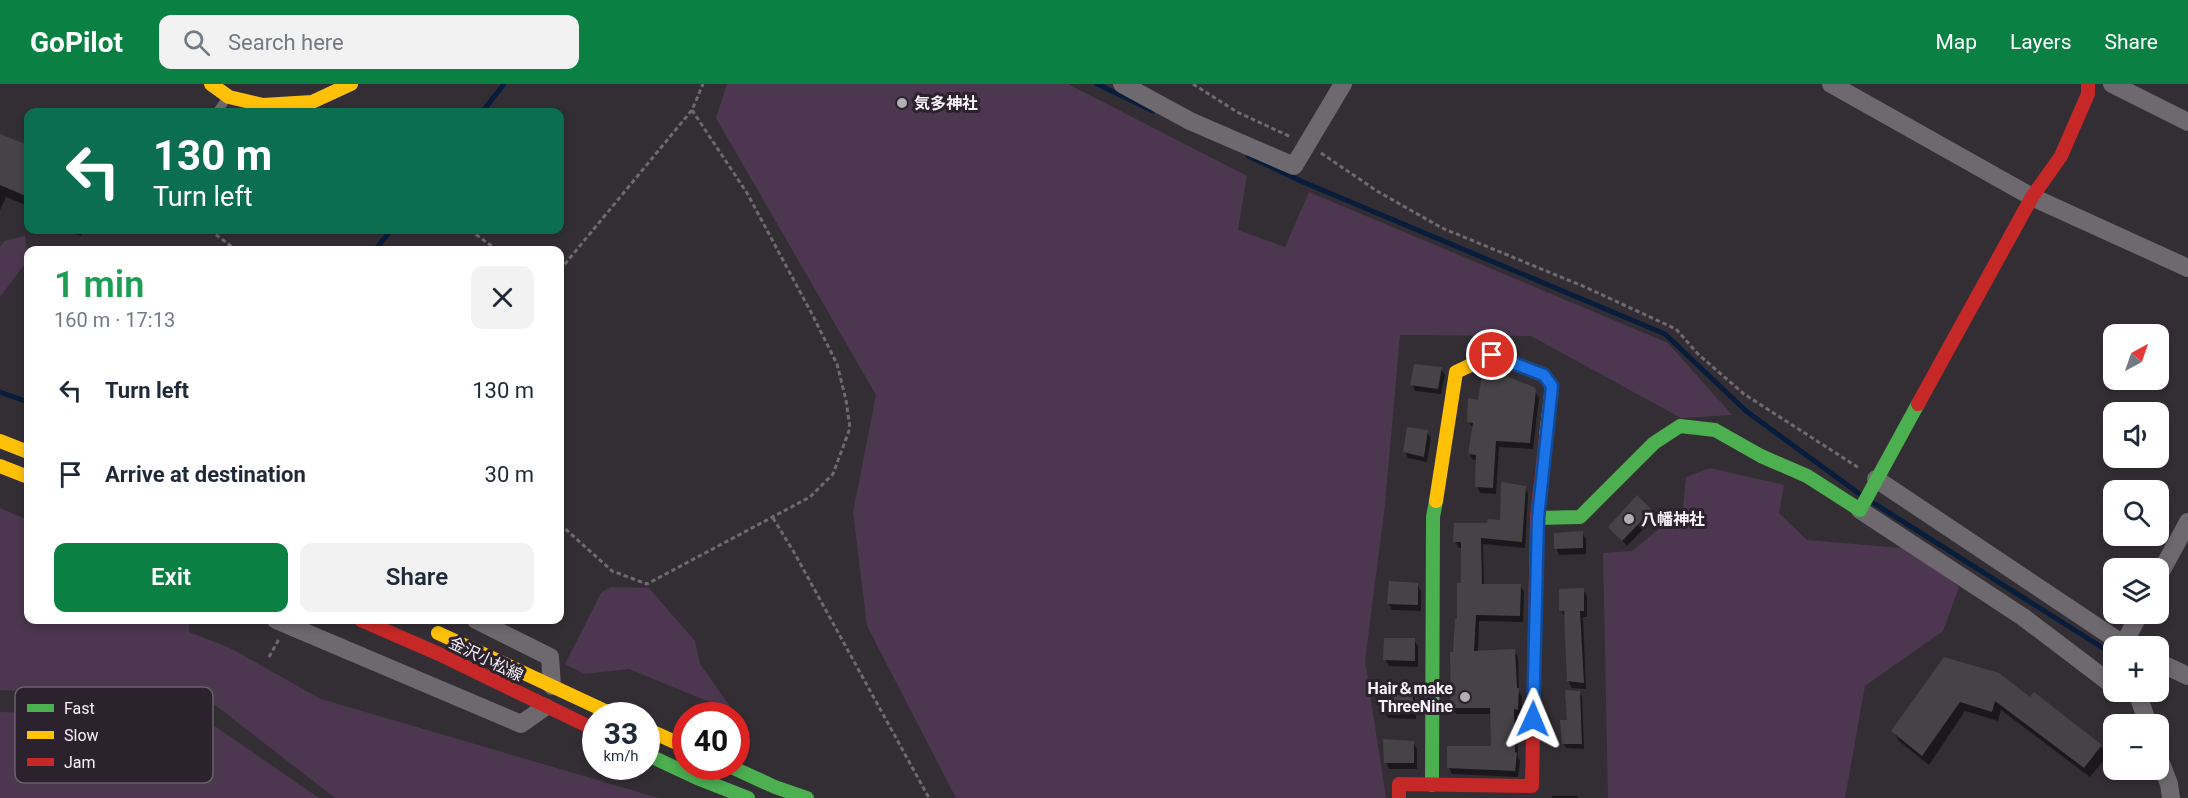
<!DOCTYPE html>
<html lang="en">
<head>
<meta charset="utf-8">
<style>
	body { margin:0; font-family:Roboto,"Noto Sans JP",sans-serif; background:#f2f2f3; color:#1f2937; height:100vh; display:flex; flex-direction:column; font-size:22px; white-space:nowrap }
	* { box-sizing:border-box; margin:0 }
	p { font-size:20px; color:#747a83 }
	.icon { flex:none; width:33px; height:33px; fill:none; stroke:currentColor; stroke-width:2; stroke-linecap:round; stroke-linejoin:round }
	.map { position:relative; flex:1; overflow:hidden }
	.panel { position:absolute; left:24px; top:162px; width:540px; height:378px; display:flex; flex-direction:column; background:#fff; border-radius:12px; box-shadow:0 3px 9px #0003 }
	.panel>* { flex:none }
	.hud { position:absolute; left:24px; top:24px; width:540px; height:126px; border-radius:12px; box-shadow:0 3px 9px #0003; background:#0b6e4f; color:#fff; overflow:hidden }
	.needle { width:39px; rotate:40deg }
	.buttons { position:absolute; left:2103px; top:240px; display:grid; gap:12px }
	.buttons a { display:grid; place-items:center; width:66px; height:66px; border-radius:12px; background:#fff; box-shadow:0 3px 9px #0003; font-size:30px }
	.speed { position:absolute; left:582px; top:618px; display:flex; gap:12px; font-size:30px; font-weight:700; text-align:center }
	.speed>* { display:grid; place-content:center; width:78px; height:78px; border-radius:50%; background:#fff; box-shadow:0 3px 9px #0003; line-height:1 }
	.speed small { font-size:15px; font-weight:400 }
	.speed .limit { border:9px solid #d22; background:#fff; color:#111 }
	.pin { position:absolute; display:grid; place-items:center; width:51px; height:51px; color:#fff; margin:-26px; border:3px solid #fff; border-radius:50%; box-shadow:0 2px 6px #0007 }
	.me { position:absolute; width:66px; margin:-33px; rotate:1deg; stroke-linejoin:round; filter:drop-shadow(0 0 4px #0008) }
	.turn { display:flex; align-items:center; gap:21px; height:126px; padding:0 30px; font-size:27px }
	.turn .icon { width:78px; height:78px; stroke-width:2.5 }
	.turn b { display:block; font-size:42px; line-height:51px }
	.round { display:grid; place-items:center; flex:none; width:63px; height:63px; border-radius:12px; background:#f2f2f3 }
	.summary { display:flex; align-items:center; justify-content:space-between; height:102px; padding:0 30px }
	h1 { font-size:36px; font-weight:600; line-height:45px; color:#1e9e55 }
	.action { display:flex; gap:12px; margin-top:auto; padding:12px 30px }
	.action a { flex:1; height:69px; border-radius:12px; background:#0b8043; color:#fff; font-size:24px; font-weight:600; line-height:69px; text-align:center }
	.action a+a { background:#f2f2f3; color:#1f2937 }
	ul { padding:0; list-style:none }
	li { display:flex; align-items:center; gap:18px; height:84px; padding:0 30px }
	li div { flex:1 }
	li b { display:block; font-size:22px }
	li em { font-style:normal }
	header { display:flex; align-items:center; gap:36px; box-sizing:border-box; height:84px; padding:0 30px; background:#0b8043; color:#fff }
	header strong { font-size:28px }
	nav { display:flex; gap:33px; margin-inline-start:auto; font-size:21px }
	.search { width:420px; height:54px; background:#f2f2f3; display:flex; align-items:center; gap:15px; box-sizing:border-box; padding:0 21px; border-radius:12px; color:#747a83; font-size:22px }
	.map>svg:first-child { display:block }
</style>
</head>
<body>
<header>
<strong>GoPilot</strong>
<div class="search"><svg class="icon" aria-label="search" viewBox="0 0 24 24"><circle cx="10" cy="10" r="6"/><path d="M15 15l6 6"/></svg>Search here</div>
<nav><a>Map</a><a>Layers</a><a>Share</a></nav>
</header>
<div class="map">
<svg width="2188" height="714" viewBox="0 0 2188 714">
	<rect width="100%" height="100%" fill="#332e34"/>
	<path fill="#4c3650" d="M727,0H1068L1247,92L1238,146L1285,163L1309,108L1668,259L1732,331L1681,334L1531,252L1400,251L1385,421L1365,577L1386,714H956L867,542L853,428L876,311L716,34Z
		M25,152L28,176L0,213V163L4,157Z
		M1710,384L1784,401L1779,429L1807,456L1913,465L1959,503L1943,547L1865,602L1845,714H1608L1603,469L1632,467L1683,425L1686,393Z
		M0,424L28,436V536H189V548L230,564L321,615L659,714H335L210,617L0,606Z
		M610,503L649,504L695,557L700,580L734,628L629,585L584,590L565,580L601,509Z
		M0,628L203,634L319,714H0Z"/>
	<path fill="#0007" d="M0,52L28,63V122L6,113L0,126Z
		M64,146H84L81,152Z
		M1441,285L1445,291L1441,310L1415,307L1412,300Z
		M1535,307L1539,314L1533,365L1499,363L1496,410L1480,409L1477,402V376H1473L1469,369L1473,344L1469,338L1479,317Z
		M1427,348L1431,354L1427,378L1408,374L1405,367Z
		M1525,404L1528,410L1525,464L1483,460L1484,502L1520,501L1524,508L1523,538L1479,537L1478,568L1514,567L1518,573L1519,608L1522,612L1521,632L1517,631L1518,673L1520,677L1518,693L1452,690L1449,684L1492,664L1491,630H1456L1452,623L1454,570L1463,501V464H1459L1455,457L1489,440L1501,437Z
		M1651,427L1655,433L1627,462L1610,443Z
		M1582,449L1586,455V470L1559,471L1556,464Z
		M1417,500L1421,507V527L1392,526L1388,519Z
		M1583,506L1587,512V533H1583L1586,605L1572,604L1568,597L1565,533L1561,527Z
		M1414,556L1418,562V583L1389,582L1385,575Z
		M1945,574L2030,615L2101,662L2107,672L2090,693L2001,626L1998,637L1965,627L1929,681L1899,657L1893,647Z
		M1579,608L1582,613L1584,665L1566,664L1563,659Z
		M1413,610L1416,617V635L1388,634L1385,628Z
		M1413,658L1417,665V685H1389L1386,678Z
		M1552,712H1577L1578,714H1552Z"/>
	<g fill="none" stroke-linecap="round" stroke-linejoin="round">
		<path stroke="#081d3c" stroke-width="5" d="M1097,0L1153,27
			M482,28L504,0
			M1248,72L1303,98L1665,250L1746,327L1861,411
			M375,166L391,146
			M0,308L28,318
			M1872,418L2114,571"/>
	</g>
	<path fill="#464347" d="M0,50L28,61V113L0,101Z
		M1414,280L1442,283L1438,305L1410,301Z
		M1493,287L1534,303L1536,306L1530,359L1496,357L1493,404L1475,403L1476,371L1468,370L1473,339L1467,338L1468,314L1478,316L1482,292Z
		M1407,343L1428,346L1424,373L1403,368Z
		M1501,398L1526,402L1522,458L1481,454L1482,500H1521L1520,532L1476,531L1474,567L1515,565L1517,604H1519L1518,626L1514,625L1515,668L1517,669L1515,687L1447,684V662H1491L1490,624H1451L1450,568H1453L1455,535H1457V499H1461V458H1453L1454,439H1487L1488,435L1500,436Z
		M1637,411L1652,426L1622,457L1608,443Z
		M1583,447V464L1554,465V449Z
		M1389,497L1418,499V521L1387,520Z
		M1584,504V527H1580L1584,599L1567,597L1564,527H1559V505Z
		M1384,554H1415V577L1383,576Z
		M1944,573L1999,589L2030,613L2034,608L2102,661L2084,684L1995,617L1992,628L1960,618L1922,672L1891,647Z
		M1384,605L1413,609V629L1383,628Z
		M1565,606L1580,607L1582,660H1562L1560,636H1567Z
		M1383,655L1414,657V679H1384Z"/>
	<g fill="none" stroke-linecap="round" stroke-linejoin="round">
		<path stroke="#6f6a70" stroke-width="3" stroke-dasharray="4.5 3" stroke-linecap="butt" d="M1193,0L1237,28L1291,53
			M1321,69L1377,107L1442,144L1585,203L1676,245L1698,270L1744,310L1859,384
			M210,146L236,166
			M470,146L497,166
			M560,186L692,26L703,0
			M773,434L795,470L929,714
			M560,440L612,487L647,500L810,413L833,390L850,344L846,316L837,280L813,232L747,109L692,26
			M269,573L279,555"/>
		<path stroke="#6e696e" stroke-width="9" d="M217,28L227,14"/>
		<path stroke="#6e696e" stroke-width="18" d="M1122,0L1190,37L1294,82L1343,0
			M1831,0L2032,113L2188,184
			M2112,0L2188,38
			M1876,395L2126,562
			M1860,426L2023,533L2114,602
			M2158,493L2188,438
			M276,536L521,640L545,623
			M476,536L550,573L552,602
			M2123,562L2139,530
			M2158,578L2188,592
			M2137,608L2148,640
			M2158,671L2169,700L2171,714"/>
		<path stroke="#4caf50" stroke-width="14" d="M1537,434L1580,433L1654,359L1680,342L1715,346L1761,372L1807,392L1860,426L1918,320
			M646,670L697,694L748,714
			M729,682L775,703L807,714
			M1432,701L1433,433L1436,417"/>
		<path stroke="#ffc107" stroke-width="14" d="M211,0L229,13L263,21L312,18L351,0
			M0,357L28,368
			M0,382L28,393
			M1436,417L1456,288L1492,271L1544,291L1552,302L1546,353
			M438,549L616,632
			M646,645L686,663"/>
		<path stroke="#c62828" stroke-width="14" d="M1918,320L2032,113L2061,72L2088,10V0
			M361,536L439,570L596,646
			M1399,714V700L1532,702L1537,434L1546,353"/>
	</g>
	<g fill="none" stroke-linecap="round" stroke-linejoin="round">
		<g stroke="#114b97" stroke-width="15">
			<path id="route" d="M1492,271L1544,291L1552,302L1538,434L1533,635"/>
		</g>
		<use href="#route" stroke="#1a73e8" stroke-width="10"/>
	</g>
	<g fill="#b3adb4" stroke="#2b222d" stroke-width="2">
		<circle cx="902" cy="19" r="6"/>
		<circle cx="1629" cy="435" r="6"/>
		<circle cx="1465" cy="613" r="6"/>
	</g>
	<g text-anchor="middle" dominant-baseline="central" stroke-width="6" stroke-linejoin="round" paint-order="stroke">
		<g font-size="16" font-weight="bold" fill="#f8f2f9" stroke="#2b222d" text-anchor="start">
			<text x="914" y="19">気多神社</text>
			<text x="1641" y="435">八幡神社</text>
			<text x="1453" y="604" text-anchor="end">Hair＆make<tspan x="1453" dy="18">ThreeNine</tspan></text>
		</g>
		<g font-size="16" fill="#f8f2f9" stroke="#2b222d">
			<text transform="translate(486 575) rotate(26)">金沢小松線</text>
		</g>
	</g>
	<rect x="15" y="603" width="198" height="96" rx="9" fill="#2b222d" stroke="#68606a" stroke-width="1.5"/>
	<rect x="27" y="620" width="27" height="8" fill="#4caf50"/>
	<rect x="27" y="647" width="27" height="8" fill="#ffc107"/>
	<rect x="27" y="674" width="27" height="8" fill="#c62828"/>
	<g font-size="16" fill="#f8f2f9">
		<text x="64" y="630">Fast</text>
		<text x="64" y="657">Slow</text>
		<text x="64" y="684">Jam</text>
	</g>
</svg>
<div class="buttons">
<a><svg class="needle" viewBox="-14 -14 28 28"><path d="M0-13l5 13h-10z" fill="#e53935"/><path d="M0 13l5-13h-10z" fill="#747a83"/></svg></a>
<a><svg class="icon" aria-label="sound" viewBox="0 0 24 24"><path d="M4 9h4l5-4v14l-5-4H4zM17 9q2 3 0 6"/></svg></a>
<a><svg class="icon" aria-label="search" viewBox="0 0 24 24"><circle cx="10" cy="10" r="6"/><path d="M15 15l6 6"/></svg></a>
<a><svg class="icon" aria-label="layers" viewBox="0 0 24 24"><path d="M12 4l9 5-9 5-9-5zM3 14l9 5 9-5"/></svg></a>
<a>+</a>
<a>−</a>
</div>
<div class="speed"><div>33<small>km/h</small></div><div class="limit">40</div></div>
<div class="pin" style="left:1492px;top:271px;background:#d93025"><svg class="icon" aria-label="arrive" viewBox="0 0 24 24"><path d="M6 21V4h12l-3 4 3 4H6"/></svg></div>
<svg class="me" style="left:1533px;top:635px" viewBox="-20 -20 40 40"><path d="M0-17L14 15 0 8-14 15z" fill="#1a73e8" stroke="#fff" stroke-width="4"/></svg>
<div class="hud">
<div class="turn"><svg class="icon" aria-label="left" viewBox="0 0 24 24"><path d="M17 20v-9H6M10 6l-5 5 5 5"/></svg><div><b>130 m</b>Turn left</div></div>
</div>
<section class="panel">
<div class="summary"><div><h1>1 min</h1><p>160 m · 17:13</p></div><a class="round"><svg class="icon" aria-label="close" viewBox="0 0 24 24"><path d="M6 6l12 12M18 6L6 18"/></svg></a></div>
<ul>
<li><svg class="icon" aria-label="left" viewBox="0 0 24 24"><path d="M17 20v-9H6M10 6l-5 5 5 5"/></svg><div><b>Turn left</b></div><em>130 m</em></li>
<li><svg class="icon" aria-label="arrive" viewBox="0 0 24 24"><path d="M6 21V4h12l-3 4 3 4H6"/></svg><div><b>Arrive at destination</b></div><em>30 m</em></li>
</ul>
<div class="action"><a>Exit</a><a>Share</a></div>
</section>
</div>
</body>
</html>
